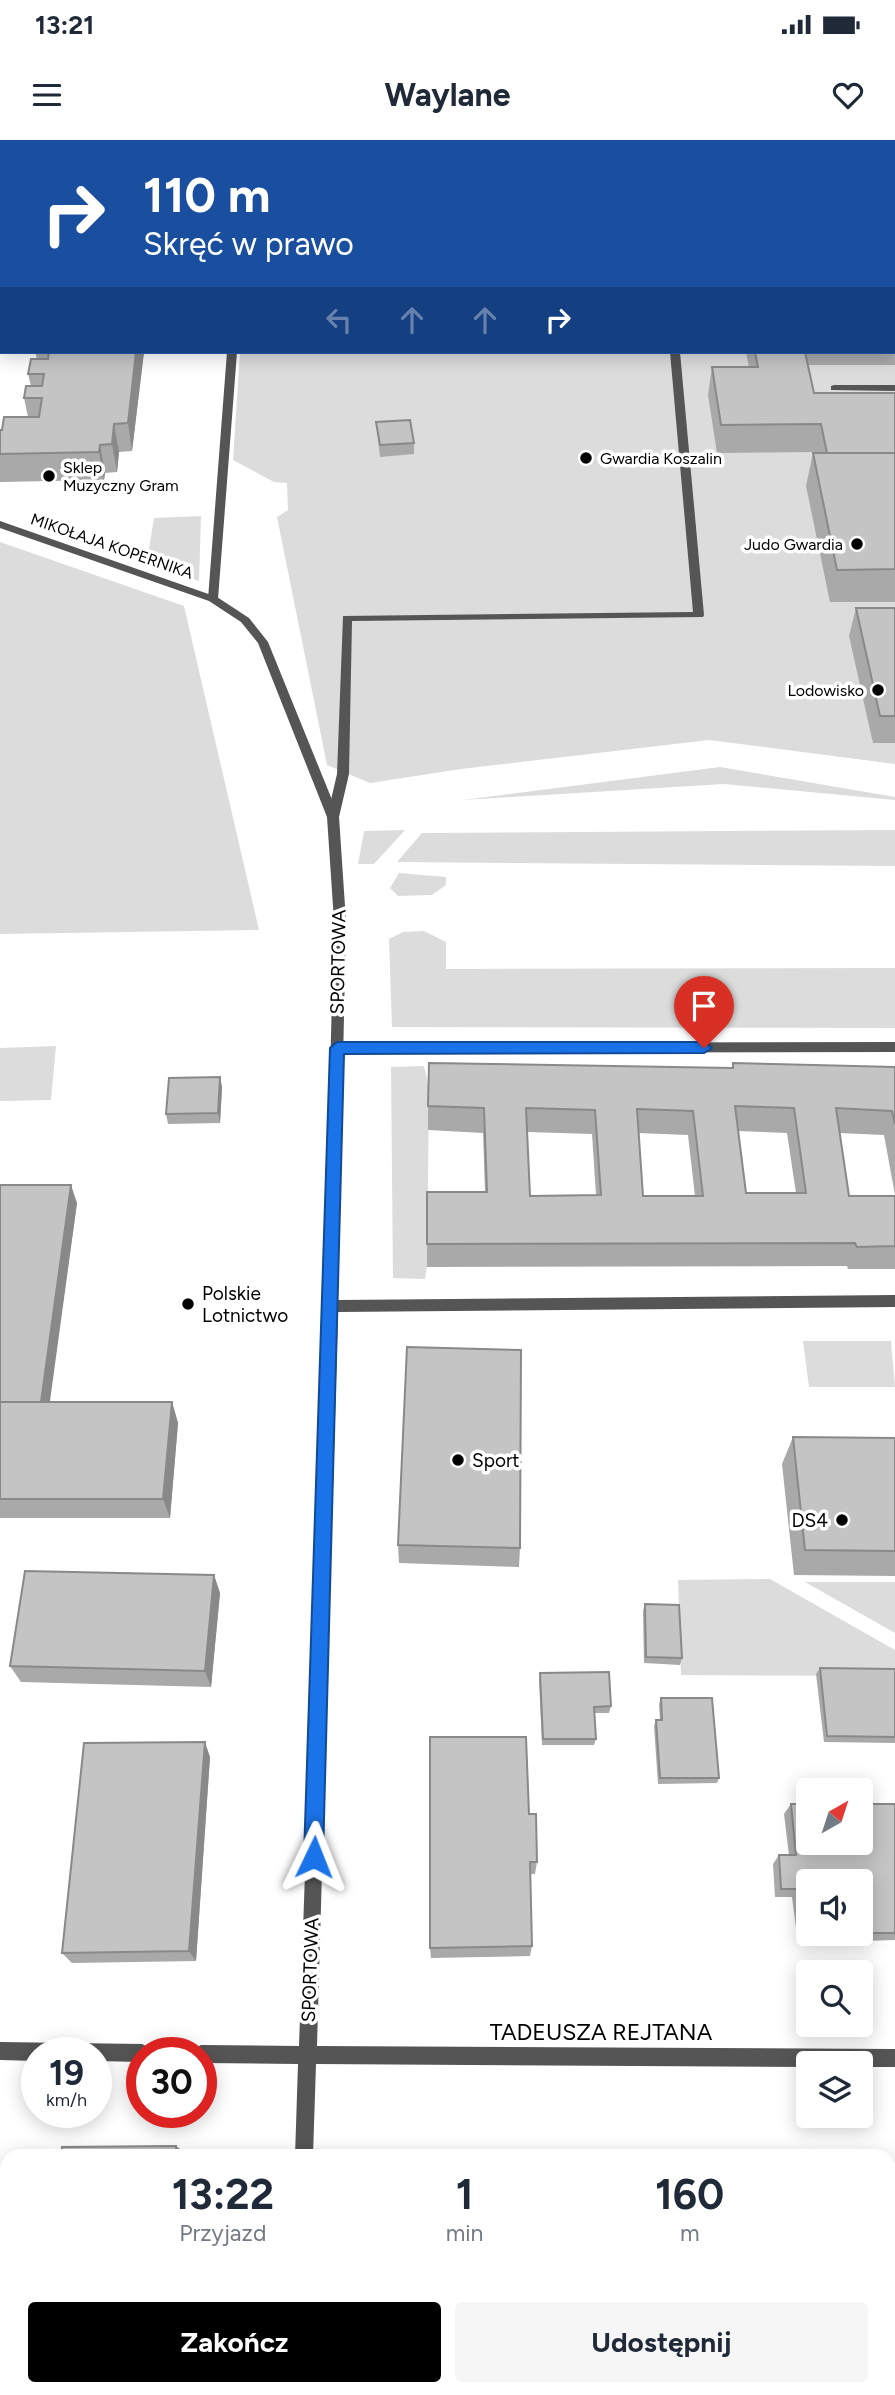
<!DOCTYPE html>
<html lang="pl">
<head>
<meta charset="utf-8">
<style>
	body { margin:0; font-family:Figtree,sans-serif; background:#f6f6f7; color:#1f2937; height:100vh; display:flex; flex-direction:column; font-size:26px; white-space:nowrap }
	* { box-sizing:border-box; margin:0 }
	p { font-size:23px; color:#747a83 }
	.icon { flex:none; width:38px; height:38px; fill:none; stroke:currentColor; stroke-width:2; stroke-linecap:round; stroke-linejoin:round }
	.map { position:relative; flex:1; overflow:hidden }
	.panel { position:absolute; left:0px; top:2009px; width:896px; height:247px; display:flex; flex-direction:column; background:#fff; border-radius:21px 21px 0 0; box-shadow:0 4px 18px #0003 }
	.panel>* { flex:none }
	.banner { position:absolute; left:0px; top:0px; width:896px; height:214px; box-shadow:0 4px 18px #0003; background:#1a4fa0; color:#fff; overflow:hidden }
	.needle { width:46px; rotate:39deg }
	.tools { position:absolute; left:796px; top:1638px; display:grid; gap:14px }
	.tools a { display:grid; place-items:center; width:77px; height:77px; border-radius:7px; background:#fff; box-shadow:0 4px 18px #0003; font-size:35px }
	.speed { position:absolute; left:21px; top:1897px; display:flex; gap:14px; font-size:35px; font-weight:700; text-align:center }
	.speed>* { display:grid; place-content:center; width:91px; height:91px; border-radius:50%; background:#fff; box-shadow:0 4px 18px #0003; line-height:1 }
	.speed small { font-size:18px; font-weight:400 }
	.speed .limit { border:10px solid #d22; background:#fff; color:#111 }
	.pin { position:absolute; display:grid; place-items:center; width:60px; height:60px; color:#fff; margin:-72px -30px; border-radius:50% 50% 50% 0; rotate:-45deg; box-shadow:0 0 7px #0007 }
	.pin .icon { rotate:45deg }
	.me { position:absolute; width:77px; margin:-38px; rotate:2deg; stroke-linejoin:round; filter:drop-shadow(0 0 5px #0008) }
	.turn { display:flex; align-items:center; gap:24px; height:147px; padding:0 28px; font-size:32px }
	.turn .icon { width:91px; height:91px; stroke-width:2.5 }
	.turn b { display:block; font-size:49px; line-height:60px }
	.lanes { display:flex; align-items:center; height:66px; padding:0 28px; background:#0003; justify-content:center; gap:35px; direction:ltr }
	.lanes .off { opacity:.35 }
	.eta { display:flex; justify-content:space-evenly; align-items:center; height:119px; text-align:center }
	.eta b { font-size:42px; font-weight:700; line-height:49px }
	.action { display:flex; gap:14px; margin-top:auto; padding:14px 28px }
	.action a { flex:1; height:80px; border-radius:7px; background:#000; color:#fff; font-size:28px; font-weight:700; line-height:80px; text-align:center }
	.action a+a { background:#f6f6f7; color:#1f2937 }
	.status { display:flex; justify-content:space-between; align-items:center; height:49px; padding:0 35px; background:#fff; direction:ltr }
	.status svg { height:19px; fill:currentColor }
	header { display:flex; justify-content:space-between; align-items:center; height:91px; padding:0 28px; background:#fff; font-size:32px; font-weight:700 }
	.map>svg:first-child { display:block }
</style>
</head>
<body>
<div class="status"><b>13:21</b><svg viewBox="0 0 49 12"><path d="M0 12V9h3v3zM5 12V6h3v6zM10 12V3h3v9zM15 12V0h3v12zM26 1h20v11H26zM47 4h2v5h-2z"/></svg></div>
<header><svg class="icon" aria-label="menu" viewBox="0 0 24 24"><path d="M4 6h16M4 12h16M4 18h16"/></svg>Waylane<svg class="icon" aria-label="heart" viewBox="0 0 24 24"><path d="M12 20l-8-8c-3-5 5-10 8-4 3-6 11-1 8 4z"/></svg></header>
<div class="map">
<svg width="895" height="2255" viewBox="0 0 895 2255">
	<rect width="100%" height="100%" fill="#fff"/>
	<path fill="#dcdcdc" d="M254,0H895V624L709,600L461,629L370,643L327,625L277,377L288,370L287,343L274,342L233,320L240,212H894V2Z
		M201,376L199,441L147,421L154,378Z
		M0,402L184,466L259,790L0,794Z
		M720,627L895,657V660L724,644L463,660Z
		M405,690L374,724H358L364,691Z
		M895,690V726L397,722L422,693Z
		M399,733L446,737V745L432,755L398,756L390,748Z
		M424,791L446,802V829L895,828V888L392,887L389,799L403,792Z
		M56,906L51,960L0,961V908Z
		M424,926L429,948L427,1127L425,1139L393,1138L391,927Z
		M803,1201H891L895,1247H809Z
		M770,1439L895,1510V1536L681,1535L678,1440Z
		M805,1442H895V1493Z"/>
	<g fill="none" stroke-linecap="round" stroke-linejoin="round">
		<path fill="#555" fill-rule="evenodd" d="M702,0H710V2H702Z
			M894,155H895V161H894Z
			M670,212H680L704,475L703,477L352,481L349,634L339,677L337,680H329L327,677L337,634L343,476L693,472Z
			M834,245H895V251L831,250V246Z
			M895,902V912L337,913L331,908L337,903Z"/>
		<path fill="#555" fill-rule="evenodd" d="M241,0H249V2H241Z
			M227,212H237L218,459L213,462L208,459Z"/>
		<path fill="#555" fill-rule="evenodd" d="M0,381L217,457L249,478L268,502L339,677L346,781L338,1160L895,1155V1167L338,1172L317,1906L895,1909V1927H861V1923H808V1927L316,1924L313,2016H295L298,1924L201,1923V1913H193L195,1908L201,1905L299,1906L322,1240L334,781L327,677L258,503L241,482L209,461L0,388Z
			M0,1902L142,1904L148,1907L151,1913H142V1922L96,1921V1913H37V1921L0,1920Z
			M288,2249H308V2255H288Z"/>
	</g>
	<path fill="#a9a9a9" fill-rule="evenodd" d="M0,0H25V2H2V4H0Z
		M0,84H2V152H0Z
		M894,163L895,225H808L814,253H895V462H830L806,346L813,313H816L815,312L717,313L708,255L712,227H749L746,212H894Z
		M35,212H144L132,311L119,312L117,332L105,333L104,340L0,342V290L28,277L24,258L31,246L28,234L37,219Z
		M376,282L414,303V314L380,317Z
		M856,468H895V603H873L849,496Z
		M733,923L895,927V1055L884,995L839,993L849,1056H895V1129H848L847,1126L427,1127V1104L485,1052L483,993L428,990V966L732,928ZM738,991L787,993L796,1053H746ZM527,992L592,994L596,1055L530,1056ZM638,993L688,995L695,1056H643Z
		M220,937L222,947L220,983L168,984L166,974Z
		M0,1045L77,1063L49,1262H172L178,1283L170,1378H0Z
		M793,1297L895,1298V1436L794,1435L782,1324Z
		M398,1405L520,1408L519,1427L399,1423Z
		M214,1435L220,1453L211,1547L21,1542L10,1526Z
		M645,1464L682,1518L680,1525L644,1523L643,1471Z
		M820,1528L895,1529V1603L824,1602L816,1534Z
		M540,1533L611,1566L609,1573H594L596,1599L594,1605H542L539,1539Z
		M661,1558L719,1638L717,1643L658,1644L654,1586L656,1580H660L659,1564Z
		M210,1617L196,1821L72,1823L62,1813Z
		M791,1664H895V1800L798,1803L792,1757H775L773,1724L779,1715H789L784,1674Z
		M529,1674L537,1722L535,1734H530L532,1806L530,1816L431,1818L430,1808Z
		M891,2035H895V2105L889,2060V2036Z"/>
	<path fill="#898989" d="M136,212H144L132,311L128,283Z
		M114,284L119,312L117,332L112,304Z
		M100,305L105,333L104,340L99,312Z
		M220,937L222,947L220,983L218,973Z
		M71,1045L77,1063L47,1283L40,1268Z
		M172,1262L178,1283L170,1378L163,1359Z
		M214,1435L220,1453L211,1547L205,1531Z
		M205,1602L210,1617L196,1821L189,1811Z
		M176,2006L184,2012L183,2016H176Z"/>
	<path fill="#c4c4c4" stroke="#898989" stroke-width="2" fill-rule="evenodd" d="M0,84H2V124H0Z
		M894,163H895V204H894Z
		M49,212H136L128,283L114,284L112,304L100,305L99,312L0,314V290H2L4,277H39L42,258H24L26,246H42L44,234H28L31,219H48Z
		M755,212H805L814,253H895V313H827L821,284L721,285L712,227H758Z
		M410,280L414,303L380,305L376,282Z
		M813,313H895V429L837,430Z
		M856,468H895V576H880Z
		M429,923L733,928V923L895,927V984L892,971L836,968L849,1056H895V1106L857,1107L855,1103L427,1104V1052H487L484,968L428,966ZM735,966L794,968L806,1053H746ZM526,968L595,970L601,1055L530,1056ZM637,969L693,971L703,1056H643Z
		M220,937L218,973L166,974L169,938Z
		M0,1045H71L41,1262H0Z
		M407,1207L521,1210L520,1408L398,1405Z
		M0,1262H172L163,1359H0Z
		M793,1297L895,1298V1411L805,1410Z
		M25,1431L214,1435L205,1531L10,1526Z
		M645,1464L679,1465L682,1518L646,1517Z
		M820,1528L895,1529V1597L827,1596Z
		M609,1532L611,1566L594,1567L596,1599H543L540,1533Z
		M661,1558H712L719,1638H660L656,1580H662Z
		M430,1597H526L529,1674H536L537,1722H530L532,1806L430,1808Z
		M205,1602L189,1811L62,1813L84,1603Z
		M791,1664H808V1703H861V1664H895V1793H861V1741H808V1794H846L805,1795L799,1749H781L779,1715H796Z
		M176,2006V2016H61L62,2007Z
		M891,2035H895V2067Z
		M431,2249H542V2255H431Z"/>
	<path fill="#1a73e8" stroke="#114b97" stroke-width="2" d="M337,902H704L712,908L704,913L344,914L323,1717L320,1723L314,1726L307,1723L304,1717L330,908Z"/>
	<g fill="#000" stroke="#fff" stroke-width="2.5">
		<circle cx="586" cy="318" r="7"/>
		<circle cx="49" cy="336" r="7"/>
		<circle cx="857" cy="404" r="7"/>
		<circle cx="878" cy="550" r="7"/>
		<circle cx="188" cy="1164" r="7"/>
		<circle cx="458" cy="1320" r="7"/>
		<circle cx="842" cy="1380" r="7"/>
	</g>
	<g text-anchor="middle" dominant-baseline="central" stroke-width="7" stroke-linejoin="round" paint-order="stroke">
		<g font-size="16" fill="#000" stroke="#fff" text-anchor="start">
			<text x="600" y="318">Gwardia Koszalin</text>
			<text x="63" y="327">Sklep<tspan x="63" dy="18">Muzyczny Gram</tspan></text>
			<text x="843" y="404" text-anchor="end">Judo Gwardia</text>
			<text x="864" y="550" text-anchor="end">Lodowisko</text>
		</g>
		<g font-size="16" fill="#000" stroke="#fff">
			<text transform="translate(112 406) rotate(19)">MIKOŁAJA KOPERNIKA</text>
		</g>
		<g font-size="19" fill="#000" stroke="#fff">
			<text transform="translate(338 822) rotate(-89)">SPORTOWA</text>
			<text transform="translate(310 1830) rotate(-88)">SPORTOWA</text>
		</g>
		<g font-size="19" fill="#000" stroke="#fff" text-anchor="start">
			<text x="202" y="1153">Polskie<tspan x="202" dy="22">Lotnictwo</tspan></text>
			<text x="472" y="1320">Sport</text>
			<text x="828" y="1380" text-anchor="end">DS4</text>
		</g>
		<g font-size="23" fill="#000" stroke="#fff">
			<text x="601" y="1892">TADEUSZA REJTANA</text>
		</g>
	</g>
</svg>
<div class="tools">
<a><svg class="needle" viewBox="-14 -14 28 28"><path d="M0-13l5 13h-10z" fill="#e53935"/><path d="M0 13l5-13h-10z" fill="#747a83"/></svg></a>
<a><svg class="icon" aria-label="sound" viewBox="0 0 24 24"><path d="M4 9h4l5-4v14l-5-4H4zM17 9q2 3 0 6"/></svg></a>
<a><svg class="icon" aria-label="search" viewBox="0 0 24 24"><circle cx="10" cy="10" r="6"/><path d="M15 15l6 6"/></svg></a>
<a><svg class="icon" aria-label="layers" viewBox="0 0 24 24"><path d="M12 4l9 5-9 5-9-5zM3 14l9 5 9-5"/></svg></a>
</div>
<div class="speed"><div>19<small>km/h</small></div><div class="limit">30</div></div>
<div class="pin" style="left:704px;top:908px;background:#d93025"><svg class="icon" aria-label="arrive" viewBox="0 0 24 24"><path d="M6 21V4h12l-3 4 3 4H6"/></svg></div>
<svg class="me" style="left:314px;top:1717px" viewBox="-20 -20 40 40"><path d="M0-17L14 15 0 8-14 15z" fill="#1a73e8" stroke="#fff" stroke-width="4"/></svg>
<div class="banner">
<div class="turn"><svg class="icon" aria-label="right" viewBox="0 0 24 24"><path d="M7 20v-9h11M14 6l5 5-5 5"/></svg><div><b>110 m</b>Skręć w prawo</div></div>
<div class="lanes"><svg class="icon off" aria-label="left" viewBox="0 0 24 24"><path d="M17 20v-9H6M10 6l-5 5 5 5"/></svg><svg class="icon off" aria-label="ahead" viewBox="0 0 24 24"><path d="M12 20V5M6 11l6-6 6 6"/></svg><svg class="icon off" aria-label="ahead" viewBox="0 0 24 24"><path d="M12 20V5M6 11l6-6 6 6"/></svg><svg class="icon" aria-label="right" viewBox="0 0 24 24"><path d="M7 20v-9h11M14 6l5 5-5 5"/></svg></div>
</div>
<section class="panel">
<div class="eta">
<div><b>13:22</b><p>Przyjazd</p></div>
<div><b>1</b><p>min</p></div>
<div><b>160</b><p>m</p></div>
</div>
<div class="action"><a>Zakończ</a><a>Udostępnij</a></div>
</section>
</div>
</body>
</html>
